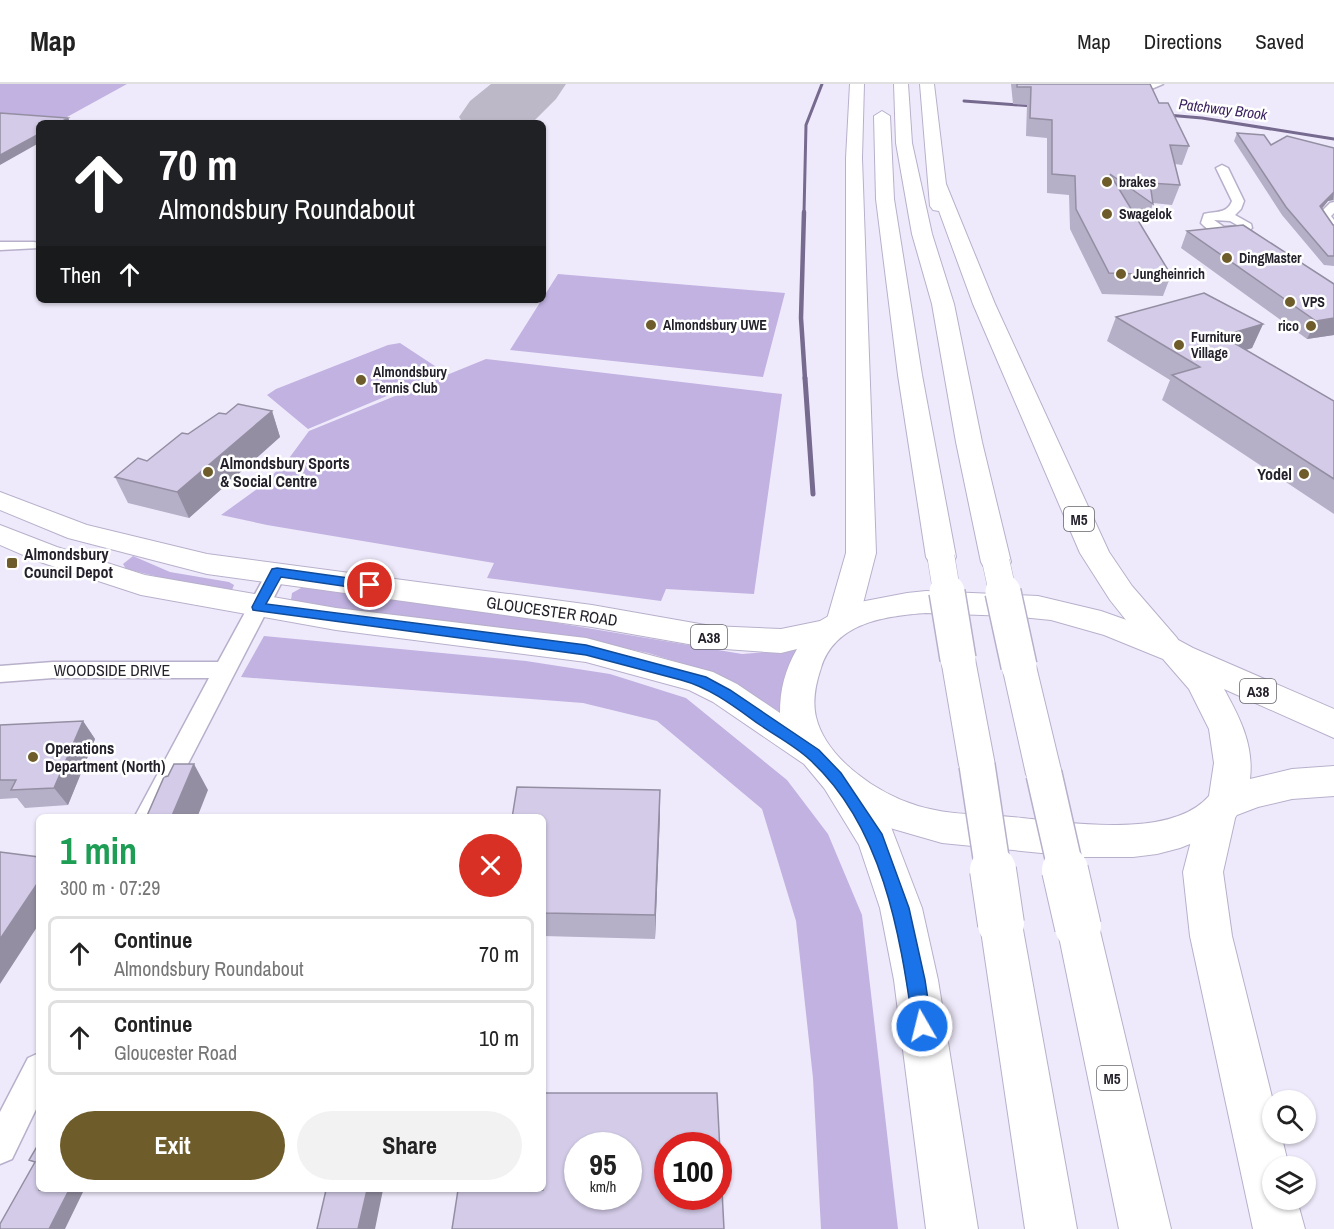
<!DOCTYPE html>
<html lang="en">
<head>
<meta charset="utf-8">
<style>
	body { margin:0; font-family:"Archivo Narrow",sans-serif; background:#f2f2f2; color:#222; height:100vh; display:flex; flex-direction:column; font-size:22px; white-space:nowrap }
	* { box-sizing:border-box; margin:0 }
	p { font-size:20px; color:#767676 }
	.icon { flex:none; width:33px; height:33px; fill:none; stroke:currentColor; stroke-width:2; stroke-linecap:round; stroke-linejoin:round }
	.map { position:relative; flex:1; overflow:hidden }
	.drawer { position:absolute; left:36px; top:730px; width:510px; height:378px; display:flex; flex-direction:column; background:#fff; border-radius:9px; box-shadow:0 2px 4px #0004 }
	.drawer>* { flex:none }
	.guide { position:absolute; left:36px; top:36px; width:510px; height:183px; border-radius:9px; box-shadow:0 2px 4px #0004; background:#202124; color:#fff; overflow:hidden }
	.tools { position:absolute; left:1262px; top:1006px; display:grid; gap:12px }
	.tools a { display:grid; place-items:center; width:54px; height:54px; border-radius:50%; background:#fff; box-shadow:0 2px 4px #0004; font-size:30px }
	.speed { position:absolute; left:564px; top:1048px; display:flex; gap:12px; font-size:30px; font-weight:700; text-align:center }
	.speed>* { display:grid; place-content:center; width:78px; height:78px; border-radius:50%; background:#fff; box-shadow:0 2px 4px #0004; line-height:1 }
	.speed small { font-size:15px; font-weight:400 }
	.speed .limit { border:9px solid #d22; background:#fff; color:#111 }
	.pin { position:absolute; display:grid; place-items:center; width:51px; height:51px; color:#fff; margin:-26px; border:3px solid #fff; border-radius:50%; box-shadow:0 2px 6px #0007 }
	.me { position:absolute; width:66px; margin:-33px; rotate:352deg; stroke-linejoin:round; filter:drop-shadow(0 0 4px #0008) }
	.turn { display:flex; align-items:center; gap:21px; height:126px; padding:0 24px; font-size:27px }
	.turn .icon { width:78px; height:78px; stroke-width:2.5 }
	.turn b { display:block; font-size:42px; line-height:51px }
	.then { display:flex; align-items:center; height:57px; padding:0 24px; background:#0003; gap:12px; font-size:22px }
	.round { display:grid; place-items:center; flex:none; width:63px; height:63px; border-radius:32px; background:#f2f2f2 }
	.head { display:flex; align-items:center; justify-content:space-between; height:102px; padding:0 24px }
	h1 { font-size:36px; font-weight:800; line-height:45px; color:#1e9e55 }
	.action { display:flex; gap:12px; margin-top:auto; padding:12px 24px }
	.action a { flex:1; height:69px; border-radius:36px; background:#6e5c2a; color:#fff; font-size:24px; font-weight:800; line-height:69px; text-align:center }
	.action a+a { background:#f2f2f2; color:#222 }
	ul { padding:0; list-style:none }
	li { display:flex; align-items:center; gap:18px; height:75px; margin:0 12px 9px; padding:0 12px; border:3px solid #e0e0e0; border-radius:9px }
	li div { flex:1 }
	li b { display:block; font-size:22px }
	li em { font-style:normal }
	header { display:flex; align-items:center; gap:36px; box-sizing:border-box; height:84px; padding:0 30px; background:#fff; border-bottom:2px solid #e0e0e0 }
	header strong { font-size:28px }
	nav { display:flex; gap:33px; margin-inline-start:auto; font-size:21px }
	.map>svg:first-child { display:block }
</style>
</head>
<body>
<header>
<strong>Map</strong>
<nav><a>Map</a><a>Directions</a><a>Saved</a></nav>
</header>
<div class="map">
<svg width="1334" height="1145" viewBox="0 0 1334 1145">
	<rect width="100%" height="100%" fill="#efeafb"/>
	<path fill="#c1b2e1" d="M0,0H127L67,33L0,35Z
		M558,190L785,209L763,293L510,266Z
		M400,259L444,288L308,345L267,311L276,305L388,261Z
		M486,275L782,310L754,510L666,505L661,517L487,494L494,479L267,441L221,431L260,403L287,377L309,347Z
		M133,472L170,488L229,498L234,501L232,506L225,509L126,485L123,480Z
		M303,503L461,523L742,570L796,566L789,590L786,631L704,586L648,569L590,557L298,521L291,516L292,509Z
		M264,552L526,577L610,590L686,614L787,696L828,750L862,831L898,1145H821L813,994L796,837L762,725L657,637L583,619L241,593Z"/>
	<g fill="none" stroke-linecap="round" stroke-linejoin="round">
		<path stroke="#766a8f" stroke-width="3" d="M964,17L1033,22
			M1167,31L1202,34L1334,55
			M804,129L806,41L822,0"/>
		<path stroke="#766a8f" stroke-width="4.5" d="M804,128L801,234L805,295"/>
		<path stroke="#766a8f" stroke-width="5" d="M805,294L813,410"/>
		<path fill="#bcb8c7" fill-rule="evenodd" d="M491,0H566L556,15L532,39H463L459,33L470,17Z"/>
		<g stroke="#b8b0cb" stroke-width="3">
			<path id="street" d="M1087,0H1163L1149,6L1092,3Z
				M1222,81L1228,84L1244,117L1241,125L1235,131L1251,140L1252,144C1239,157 1212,152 1201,139L1204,130C1216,127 1227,130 1232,117L1216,84ZM1214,136L1230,137L1239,142L1224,143Z
				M1334,118V129L1331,132L1334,136V149L1329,148L1318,131L1330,119Z
				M0,158H34L39,159V164L0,166Z
				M277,481L284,483L287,488L160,734H134L209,594H53L0,598V582L53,578H218L267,488L270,483Z
				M39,969V1019L12,1075L0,1080V1028L28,974Z"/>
		</g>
		<g stroke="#b8b0cb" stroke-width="2">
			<path id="primary" d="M0,408L87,441L207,470L592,521L711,542L781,545L820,537L844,523L860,518L907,509L926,507L1038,512L1101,527L1169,551L1193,564L1334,625V654L1224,605C1240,634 1254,661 1250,695L1292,685L1334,682V712L1292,715L1258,723L1237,731L1229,741L1215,750L1180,764L1157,770L1133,773H1082L942,759L890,744L845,720L824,704L804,680L713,618L689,606L586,578L336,546L141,511L37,477L0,461V441L57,463L145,491L336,524L586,554L713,588L737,600L780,629C780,605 785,586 797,565L781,569L711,564L592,543L207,490L68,454L0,426ZM926,529L1010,532L1051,536L1104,551L1163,575L1189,605L1209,645L1214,679L1209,712C1172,755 1072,739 1022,734C987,730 951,732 918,722C878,710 826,675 816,633C812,616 816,599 821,584C835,538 886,532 926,529Z"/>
		</g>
		<g stroke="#b8b0cb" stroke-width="2">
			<path id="highway" d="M850,0H864L862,74L876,469L859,535L854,543L843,546L832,543L827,535L846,469V74Z
				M894,0H908L912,59L932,150L954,220L982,358L1011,478L1007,485L996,488L985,485L981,478L956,358L932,220L912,150L896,59Z
				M920,0H934L946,100L995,220L1109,468L1132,502L1177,554L1181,562L1177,570L1165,574L1153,570L1110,516L1080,469L973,220L939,127L933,126L930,122Z
				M882,27L890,32L894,115L922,291L956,473L952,480L941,483L930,480L926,473L898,291L876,115L874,32Z
				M958,563L970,567L975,575L995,681L990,691L977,696L964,691L959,681L941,575L946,567Z
				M1019,570L1031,573L1036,582L1062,690L1057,700L1044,705L1031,700L1026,690L1002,582L1007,573Z
				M836,679L849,683L891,743L922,824L938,896L978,1145H926L894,896L880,824L859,761L818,694L823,683Z
				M1217,714L1230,719L1236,730L1223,788L1232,852L1273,1017L1272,1050H1281L1289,1083H1272V1116H1297L1305,1145H1253L1190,852L1183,788L1198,730L1204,719Z
				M1001,821L1016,827L1022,840L1077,1145H1025L980,840L986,827Z
				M1078,824L1093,830L1099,843L1171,1145H1119L1057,843L1063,830Z"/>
		</g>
		<use href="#street" fill="#fff" fill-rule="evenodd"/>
		<use href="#primary" fill="#fff" fill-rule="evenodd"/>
		<use href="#highway" fill="#fff" fill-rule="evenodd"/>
		<g stroke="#b8b0cb" stroke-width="28" stroke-linecap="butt">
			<path id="highway-bridge-far2" d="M941,473L947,510
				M996,478L1003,510"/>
		</g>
		<g stroke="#b8b0cb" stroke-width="38" stroke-linecap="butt">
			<path id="highway-bridge-far1" d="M947,508L958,575
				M1003,508L1019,582
				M977,681L993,787
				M1044,690L1066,787"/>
		</g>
		<g stroke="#b8b0cb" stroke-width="48" stroke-linecap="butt">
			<path id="highway-bridge" d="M993,786L1001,840
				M1065,786L1078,843"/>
		</g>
		<use href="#highway-bridge-far2" stroke="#fff" stroke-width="27"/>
		<use href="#highway-bridge-far1" stroke="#fff" stroke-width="35"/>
		<use href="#highway-bridge" stroke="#fff" stroke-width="46"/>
	</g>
	<path fill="#b5afc7" d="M1011,0H1150L1159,19L1189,62L1182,81L1175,80L1180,101L1172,121L1153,119L1147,140L1135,132L1171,191L1163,212L1102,210L1070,145L1069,111L1047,109V54L1026,52L1027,21L1013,20Z
		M1237,49L1271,61L1334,64V116L1328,117L1322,125L1333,141H1334V182L1324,181L1282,131L1234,57Z
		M1187,147L1334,200V251L1307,255L1181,164Z
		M1116,233L1263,240L1252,264L1246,266L1334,317V430L1162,316L1170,296L1107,257Z
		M272,327L280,353L189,434L128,419L115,393L147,377L188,350L226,330Z
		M83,637L95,655L68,721L25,724L17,714L0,715V641Z
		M660,706V731L655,855L543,852V734Z"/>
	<path fill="#948ea2" d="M68,34L71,39H59Z
		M39,50V59L0,81V71Z
		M1334,108L1333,116L1328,117L1316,131L1320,122Z
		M1334,234V251L1307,255L1316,237Z
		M1263,240L1252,264L1211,276L1222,252Z
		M272,327L280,353L189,434L177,408Z
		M83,637L95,655L68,721L54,704Z
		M194,680L208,706L197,734H171Z
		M660,706V731L655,855V831Z
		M39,797V840L0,900V855Z
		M69,1106H84L65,1145H49Z
		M367,1106H383L375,1145H358Z"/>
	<path fill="#d3cbe7" stroke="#948ea2" stroke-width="1.5" fill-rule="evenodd" d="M1017,0H1150L1159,19H1168L1189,62L1170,61L1180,101L1150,99L1153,120L1110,90L1171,191L1109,189L1076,125L1075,92L1052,90V36L1030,34L1031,3H1017Z
		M0,29L68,34L59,39H39V50L0,71Z
		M1237,49L1264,51L1271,61L1287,52L1334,64V108L1320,122L1333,141H1334V172H1328L1286,123Z
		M1243,141L1334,200V234L1316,237L1187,147Z
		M1204,209L1263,240L1222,252L1334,317V395L1172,291L1200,283L1116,233Z
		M238,320L272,327L177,408L115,393L138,374L147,377L182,349L188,350L219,329L226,330Z
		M83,637L54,704L11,706L16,696H0V641Z
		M174,680H194L171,734H146L164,693L168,692Z
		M517,703L660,706L655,831L543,829V734H512Z
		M0,768L39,773V797L0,855Z
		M543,1009H717L724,1145H452L458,1106H543ZM578,1062H628V1113H578ZM668,1062H718V1113H668Z
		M39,1059V1106H69L49,1145H0V1140L35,1078L29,1076Z
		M326,1106H367L358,1145H317Z"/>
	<path fill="#1a73e8" stroke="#114b97" stroke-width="1.5" d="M277,484L370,497L377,501L370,506L281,493L266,520L586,561L706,593L730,606L819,666L841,689L882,750L909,824L925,896L932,942L929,948L922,951L916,948L913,942C900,848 882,741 809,675C795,662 776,652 760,641C735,623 711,604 681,596L586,571L253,526L252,523L272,485Z"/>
	<g fill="#6e5c2a" stroke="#fff" stroke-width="2">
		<circle cx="1107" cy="98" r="6"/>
		<circle cx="1107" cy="130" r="6"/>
		<circle cx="1227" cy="174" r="6"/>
		<circle cx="1121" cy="190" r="6"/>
		<circle cx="1290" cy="218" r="6"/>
		<circle cx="651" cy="241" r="6"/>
		<circle cx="1311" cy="242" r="6"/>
		<circle cx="1179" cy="261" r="6"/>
		<circle cx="361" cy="296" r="6"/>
		<circle cx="208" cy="388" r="6"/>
		<circle cx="1304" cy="390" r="6"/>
		<rect x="6" y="473" width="12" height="12" rx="3"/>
		<circle cx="33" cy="673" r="6"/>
	</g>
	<g text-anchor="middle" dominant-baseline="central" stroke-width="5" stroke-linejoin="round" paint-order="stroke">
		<g font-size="14" font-weight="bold" fill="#24212b" stroke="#fff" text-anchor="start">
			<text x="1119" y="98">brakes</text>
			<text x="1119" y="130">Swagelok</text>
			<text x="1239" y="174">DingMaster</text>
			<text x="1133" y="190">Jungheinrich</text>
			<text x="1302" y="218">VPS</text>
			<text x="663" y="241">Almondsbury UWE</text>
			<text x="1299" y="242" text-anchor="end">rico</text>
			<text x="1191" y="253">Furniture<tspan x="1191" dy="16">Village</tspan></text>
			<text x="373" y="288">Almondsbury<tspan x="373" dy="16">Tennis Club</tspan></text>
		</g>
		<g font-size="15" font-style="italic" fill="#3d2461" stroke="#fff">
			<text transform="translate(1223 25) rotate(7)">Patchway Brook</text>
		</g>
		<g fill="#fff" stroke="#66646b" stroke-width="1.5">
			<rect x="1064" y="423" width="30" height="24" rx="4.5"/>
			<rect x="691" y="541" width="36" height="24" rx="4.5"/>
			<rect x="1240" y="595" width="36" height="24" rx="4.5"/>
			<rect x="1097" y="982" width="30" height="24" rx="4.5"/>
		</g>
		<g font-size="15" font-weight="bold" fill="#24212b">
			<text x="1079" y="435">M5</text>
			<text x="709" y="553">A38</text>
			<text x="1258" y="607">A38</text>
			<text x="1112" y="994">M5</text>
		</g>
		<g font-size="16" font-weight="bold" fill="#24212b" stroke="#fff" text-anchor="start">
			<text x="220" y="379">Almondsbury Sports<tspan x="220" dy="18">&amp; Social Centre</tspan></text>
			<text x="1292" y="390" text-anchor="end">Yodel</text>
			<text x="24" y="470">Almondsbury<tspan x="24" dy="18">Council Depot</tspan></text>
			<text x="45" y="664">Operations<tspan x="45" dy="18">Department (North)</tspan></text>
		</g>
		<g font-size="16" fill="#24212b" stroke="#fff">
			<text transform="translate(552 527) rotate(8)">GLOUCESTER ROAD</text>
			<text x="112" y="586">WOODSIDE DRIVE</text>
		</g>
	</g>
</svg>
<div class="tools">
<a><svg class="icon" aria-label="search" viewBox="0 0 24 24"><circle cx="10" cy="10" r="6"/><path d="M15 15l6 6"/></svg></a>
<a><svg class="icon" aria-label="layers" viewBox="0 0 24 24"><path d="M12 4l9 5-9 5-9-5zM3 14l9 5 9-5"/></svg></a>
</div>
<div class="speed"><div>95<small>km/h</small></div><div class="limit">100</div></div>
<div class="pin" style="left:370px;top:501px;background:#d93025"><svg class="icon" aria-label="arrive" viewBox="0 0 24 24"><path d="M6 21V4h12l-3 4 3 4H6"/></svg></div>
<svg class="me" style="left:922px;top:942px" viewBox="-20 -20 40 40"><circle r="17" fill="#1a73e8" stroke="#fff" stroke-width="3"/><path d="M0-11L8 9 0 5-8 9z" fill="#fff"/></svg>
<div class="guide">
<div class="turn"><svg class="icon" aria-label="ahead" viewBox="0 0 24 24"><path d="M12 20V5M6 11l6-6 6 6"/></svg><div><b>70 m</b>Almondsbury Roundabout</div></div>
<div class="then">Then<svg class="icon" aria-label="ahead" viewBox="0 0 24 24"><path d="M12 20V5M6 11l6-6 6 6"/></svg></div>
</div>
<section class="drawer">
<div class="head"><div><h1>1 min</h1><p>300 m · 07:29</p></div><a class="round" style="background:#d93025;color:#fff"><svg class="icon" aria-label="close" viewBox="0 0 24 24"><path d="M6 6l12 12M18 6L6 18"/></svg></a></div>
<ul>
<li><svg class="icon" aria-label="ahead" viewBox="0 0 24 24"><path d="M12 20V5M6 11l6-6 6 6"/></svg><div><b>Continue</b><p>Almondsbury Roundabout</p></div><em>70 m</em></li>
<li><svg class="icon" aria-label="ahead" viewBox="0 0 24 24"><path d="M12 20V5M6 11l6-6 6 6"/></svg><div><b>Continue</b><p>Gloucester Road</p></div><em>10 m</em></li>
</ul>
<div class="action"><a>Exit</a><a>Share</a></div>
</section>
</div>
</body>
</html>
